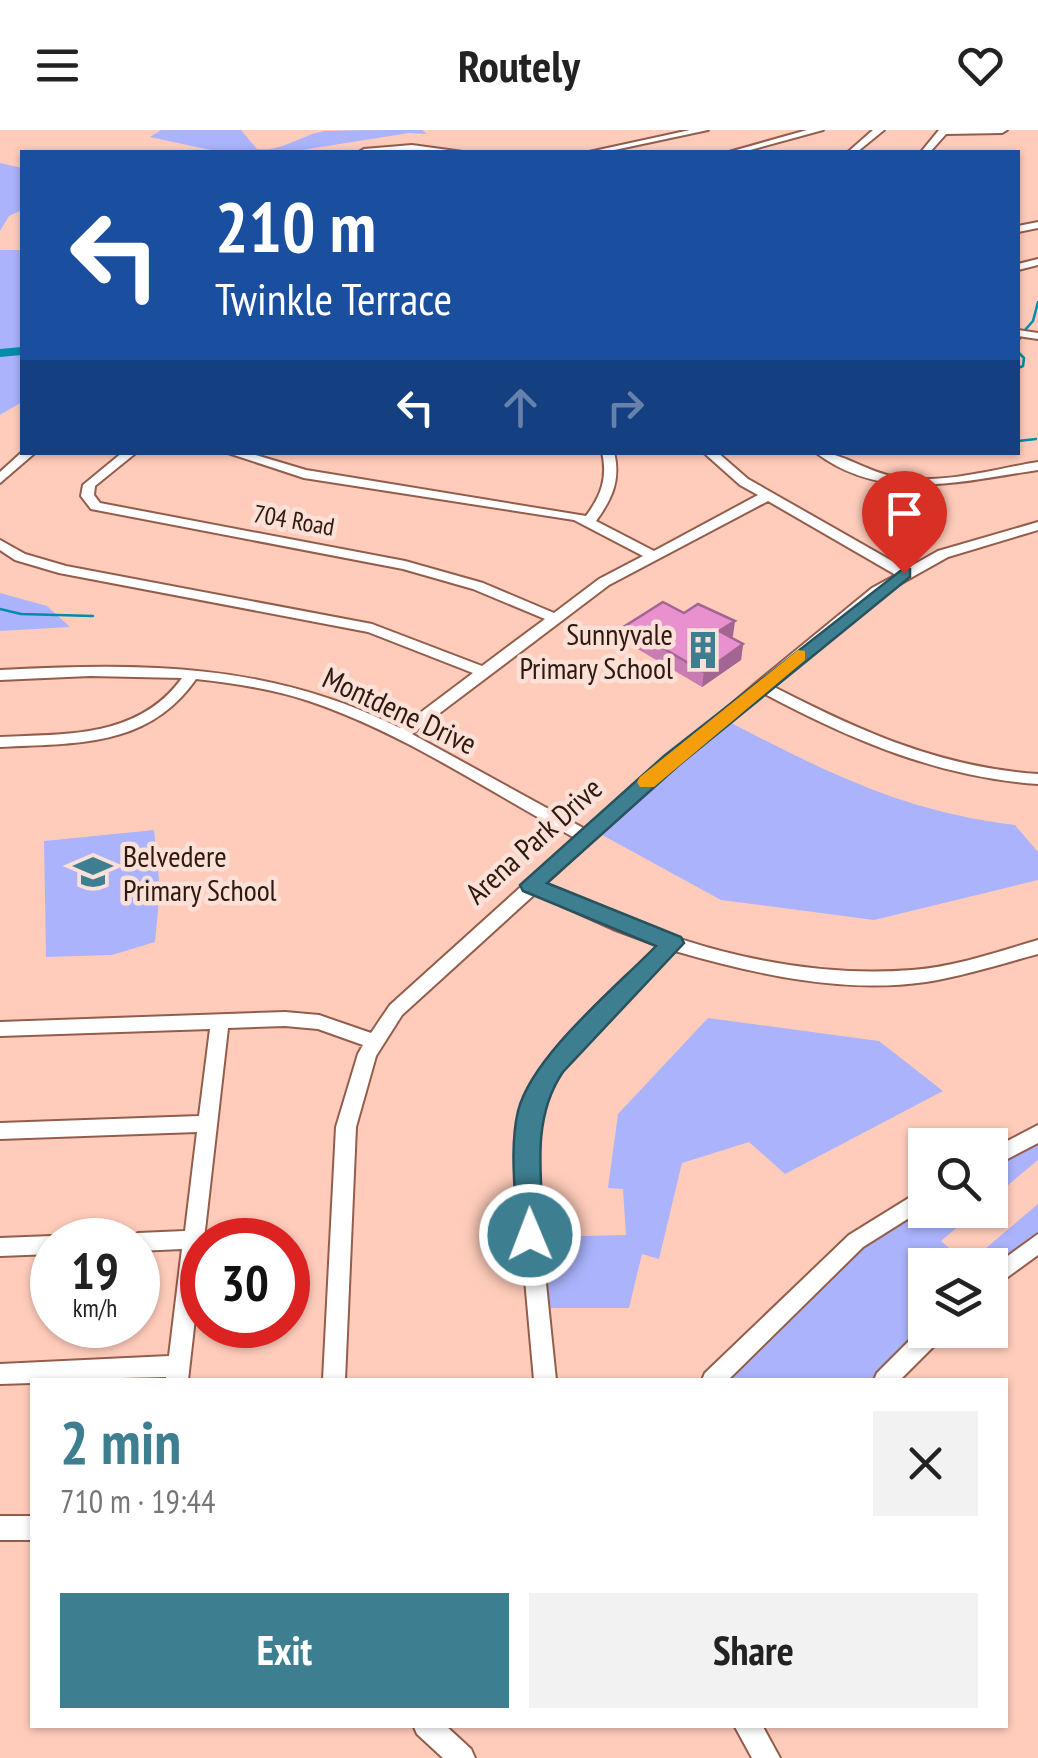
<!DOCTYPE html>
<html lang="en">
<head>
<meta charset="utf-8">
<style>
	body { margin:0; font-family:"PT Sans Narrow",sans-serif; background:#f2f2f2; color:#222; height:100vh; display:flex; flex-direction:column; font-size:38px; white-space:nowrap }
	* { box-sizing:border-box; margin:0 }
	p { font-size:32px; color:#767676 }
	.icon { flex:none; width:55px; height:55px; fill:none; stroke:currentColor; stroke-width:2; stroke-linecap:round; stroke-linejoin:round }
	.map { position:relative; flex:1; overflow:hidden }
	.drawer { position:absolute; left:30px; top:1248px; width:978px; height:350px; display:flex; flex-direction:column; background:#fff; border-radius:0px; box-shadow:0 2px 8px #0004 }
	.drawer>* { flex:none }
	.hud { position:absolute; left:20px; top:20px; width:1000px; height:305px; border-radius:0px; box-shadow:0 2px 8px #0004; background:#1a4fa0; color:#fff; overflow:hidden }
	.tools { position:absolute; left:908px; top:998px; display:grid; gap:20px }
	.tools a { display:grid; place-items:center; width:100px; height:100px; border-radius:0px; background:#fff; box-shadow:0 2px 8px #0004; font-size:50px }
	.speed { position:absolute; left:30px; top:1088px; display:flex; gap:20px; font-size:50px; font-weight:700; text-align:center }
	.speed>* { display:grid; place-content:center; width:130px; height:130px; border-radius:50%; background:#fff; box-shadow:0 2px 8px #0004; line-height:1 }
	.speed small { font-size:25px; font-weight:400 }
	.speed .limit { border:15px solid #d22; background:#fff; color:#111 }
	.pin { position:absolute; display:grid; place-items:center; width:85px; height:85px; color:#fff; margin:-102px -42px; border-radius:50% 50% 50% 0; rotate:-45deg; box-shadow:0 0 10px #0007 }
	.pin .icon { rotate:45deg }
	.me { position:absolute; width:110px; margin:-55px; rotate:359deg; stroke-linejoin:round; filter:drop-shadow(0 0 8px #0008) }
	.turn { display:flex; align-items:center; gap:35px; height:210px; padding:0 30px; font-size:45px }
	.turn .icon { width:130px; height:130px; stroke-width:2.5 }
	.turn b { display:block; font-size:70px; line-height:85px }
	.lanes { display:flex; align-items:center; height:95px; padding:0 30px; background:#0003; justify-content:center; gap:50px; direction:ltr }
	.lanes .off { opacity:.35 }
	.round { display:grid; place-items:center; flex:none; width:105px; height:105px; border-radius:0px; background:#f2f2f2 }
	.overview { display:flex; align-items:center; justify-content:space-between; height:170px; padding:0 30px }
	h1 { font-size:60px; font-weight:600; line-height:75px; color:#3d7f91 }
	.primary-button { display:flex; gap:20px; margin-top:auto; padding:20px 30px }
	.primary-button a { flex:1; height:115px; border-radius:0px; background:#3d7f91; color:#fff; font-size:40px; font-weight:600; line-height:115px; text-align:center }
	.primary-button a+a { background:#f2f2f2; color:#222 }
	header { display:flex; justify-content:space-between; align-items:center; height:130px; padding:0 30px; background:#fff; font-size:45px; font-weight:600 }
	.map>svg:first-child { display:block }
</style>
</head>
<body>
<header><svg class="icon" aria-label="menu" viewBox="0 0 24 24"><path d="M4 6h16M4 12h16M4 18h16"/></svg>Routely<svg class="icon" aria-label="heart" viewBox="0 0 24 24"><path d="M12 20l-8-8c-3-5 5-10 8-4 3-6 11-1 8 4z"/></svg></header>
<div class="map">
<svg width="1038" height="1628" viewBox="0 0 1038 1628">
	<rect width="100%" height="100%" fill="#fcb"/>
	<path fill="#abb3fc" d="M161,0H241L257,19C284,22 299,5 325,1C356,0 391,0 422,0L427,4L409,3L289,22H220L150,7Z
		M0,33L22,38V80L9,86L0,101Z
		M0,120H22V272L0,285Z
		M0,463L47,476L70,497L0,501Z
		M723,589C825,641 900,681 1015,695L1038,722V750L874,790L721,770L593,700Z
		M154,700L160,760L155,812L112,825L46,827L44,711Z
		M708,888L879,911L943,961L785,1044L749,1012L682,1033L659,1129L642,1124L629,1178H545L541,1107L626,1105L623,1059L608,1058L618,984Z
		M1038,1003V1030L990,1070V1029Z
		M925,1066V1080H978L941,1111L967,1134L1038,1074V1115L990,1152V1135H925V1200L887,1250H711L778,1187Z"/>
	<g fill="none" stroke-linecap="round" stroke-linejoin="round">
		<path stroke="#018ca8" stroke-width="2.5" d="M1025,200L1033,191L1038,172
			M1018,211L1021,207
			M1018,222L1024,228L1023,236L1018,238
			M1018,311L1036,309
			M0,479L21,484L93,486"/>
		<path fill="#018ca8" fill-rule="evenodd" d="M22,217V225L0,227V219Z"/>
		<g stroke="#945d4b" stroke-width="4">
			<path id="minor" d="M690,0H708L605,22H589Z
				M807,0H823L743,22H729Z
				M873,0H884L857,22H848Z
				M939,0H1007L1002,3L946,4L930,22H921Z
				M412,15L463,22H359L364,19Z
				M1038,92V98L1018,102V96Z
				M1038,129V135L1018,140V134Z
				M1018,200L1038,203V209L1018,206Z
				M22,322H36L0,353V342Z
				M123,322H137L95,356L94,365L100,373L405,431L483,453L554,483L599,449L643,426L574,390L304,348L225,322H246L306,340L586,386C601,366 608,348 602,322H614C621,350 612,369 596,391L654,421L758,365L740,355L703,322H717L748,349L906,439L938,421L1038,392V400L948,427L882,464L772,556C860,601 938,637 1038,644V654C938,647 851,610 763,563L654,655L545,754C658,809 784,850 912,840C955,837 997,822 1038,810V824C1001,834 964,846 926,852C842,864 755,844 675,821L561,940L542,972L538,1008L541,1105L556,1250H534L521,1105L518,1008L523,971L547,930L659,816L613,799L535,764L402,885L376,926L356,997L345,1250H323L336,997L358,924L363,915L318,899L285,896L228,898L188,1250H166V1247L32,1250V1253L0,1254V1234L169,1226L182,1119L138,1121V1110H129L131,1106L138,1103L185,1101L197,1002L0,1009V993L199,986L210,899L0,906V892L285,882L319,885L371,903L390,875L575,708C488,661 404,603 309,571C273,559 234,553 196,549C148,618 76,613 0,617V607C67,604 139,608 182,548L90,546L0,550V540C143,533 268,532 400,598L473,543L368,502L59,443L15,430L0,420V410L25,424L66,436L372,494L482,536L545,489L473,459L403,439L91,379L81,366L83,355ZM768,371L896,445L872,458L756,553L585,699L412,604L609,455Z
				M815,322C843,322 868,343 897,347C943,355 993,339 1038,332V340C962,351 883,374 815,322Z
				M1038,995V1013L990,1038V1020Z
				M925,1058V1078L863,1117L728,1250H702L705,1243L849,1105Z
				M1038,1104V1125L990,1160V1139Z
				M52,1106L60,1110H52V1124L0,1126V1108Z
				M925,1195V1200H946L943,1207L900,1250H874L877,1243Z
				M0,1386H32V1410H0Z
				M413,1595H445L471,1619L475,1628H443L417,1604Z
				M734,1595H762L780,1628H752Z"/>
		</g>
		<use href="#minor" fill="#fff" fill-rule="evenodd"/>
	</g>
	<path fill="#c87cb2" d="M684,483L733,506L731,508L743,514L741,530L702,557L624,511L625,496Z"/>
	<path fill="#a36591" d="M735,491L733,506L717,517L719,501Z
		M743,514L741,530L702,557L704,542Z"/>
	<path fill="#e990cf" stroke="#a36591" stroke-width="2.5" d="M663,472L684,483L698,474L735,491L719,501L743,514L704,542L625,496Z"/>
	<path fill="#3d7f91" stroke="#28535e" stroke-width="2.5" d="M904,438L910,439V447L679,635L547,753L681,807L684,813L563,942C530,990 542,1050 544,1105L540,1113L530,1117L521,1113L517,1105C516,1066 509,1019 518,981C532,926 615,858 656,816L523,761L520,755L664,626Z"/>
	<path fill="#f59e0b" d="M798,520L805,521V530L654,657H640L637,652L640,647Z"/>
	<defs>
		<g id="building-bare" transform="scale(3)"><path d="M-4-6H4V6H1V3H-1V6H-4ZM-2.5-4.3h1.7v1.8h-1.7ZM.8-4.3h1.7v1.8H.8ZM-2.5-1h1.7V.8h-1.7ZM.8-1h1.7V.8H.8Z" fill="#3d7f91" stroke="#fae0d7" stroke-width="2.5" paint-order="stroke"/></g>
		<g id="school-bare" transform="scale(3)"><path d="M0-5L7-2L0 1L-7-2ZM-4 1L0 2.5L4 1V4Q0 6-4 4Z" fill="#3d7f91" stroke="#fae0d7" stroke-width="2.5" paint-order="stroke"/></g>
	</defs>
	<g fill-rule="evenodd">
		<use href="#building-bare" x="703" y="520"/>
		<use href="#school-bare" x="93" y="742"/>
	</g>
	<g text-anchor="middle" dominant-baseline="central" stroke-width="9" stroke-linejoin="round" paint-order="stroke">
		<g font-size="25" fill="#2f1810" stroke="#fae0d7">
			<text transform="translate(294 390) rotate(10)">704 Road</text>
		</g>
		<g font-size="30" fill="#2f1810" stroke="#fae0d7" text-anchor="end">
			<text x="673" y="503">Sunnyvale<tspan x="673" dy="34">Primary School</tspan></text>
			<text x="123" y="725" text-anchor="start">Belvedere<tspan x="123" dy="34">Primary School</tspan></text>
		</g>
		<g font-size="30" fill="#2f1810" stroke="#fae0d7">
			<text transform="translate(400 580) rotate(25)">Montdene Drive</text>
			<text transform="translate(533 710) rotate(-42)">Arena Park Drive</text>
		</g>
	</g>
</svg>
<div class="tools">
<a><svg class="icon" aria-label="search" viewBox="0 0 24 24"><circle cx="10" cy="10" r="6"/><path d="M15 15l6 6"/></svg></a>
<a><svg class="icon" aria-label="layers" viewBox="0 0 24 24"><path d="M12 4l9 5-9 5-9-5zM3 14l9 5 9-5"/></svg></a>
</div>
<div class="speed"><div>19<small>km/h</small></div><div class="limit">30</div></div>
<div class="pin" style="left:904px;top:443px;background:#d93025"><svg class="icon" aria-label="arrive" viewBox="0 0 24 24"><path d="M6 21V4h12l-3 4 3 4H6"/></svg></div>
<svg class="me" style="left:530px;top:1105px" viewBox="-20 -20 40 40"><circle r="17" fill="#3d7f91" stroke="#fff" stroke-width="3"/><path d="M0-11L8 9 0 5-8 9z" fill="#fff"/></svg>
<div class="hud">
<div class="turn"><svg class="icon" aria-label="left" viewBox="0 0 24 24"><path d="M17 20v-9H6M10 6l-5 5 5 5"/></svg><div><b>210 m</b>Twinkle Terrace</div></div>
<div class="lanes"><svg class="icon" aria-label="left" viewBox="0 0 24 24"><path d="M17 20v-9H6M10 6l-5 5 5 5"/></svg><svg class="icon off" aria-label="ahead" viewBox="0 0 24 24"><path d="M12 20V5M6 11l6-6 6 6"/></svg><svg class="icon off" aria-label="right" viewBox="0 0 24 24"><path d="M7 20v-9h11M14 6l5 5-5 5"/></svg></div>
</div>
<section class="drawer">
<div class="overview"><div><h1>2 min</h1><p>710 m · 19:44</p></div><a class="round"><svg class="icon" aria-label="close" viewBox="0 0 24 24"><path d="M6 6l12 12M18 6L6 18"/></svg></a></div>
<div class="primary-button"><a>Exit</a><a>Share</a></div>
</section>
</div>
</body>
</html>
